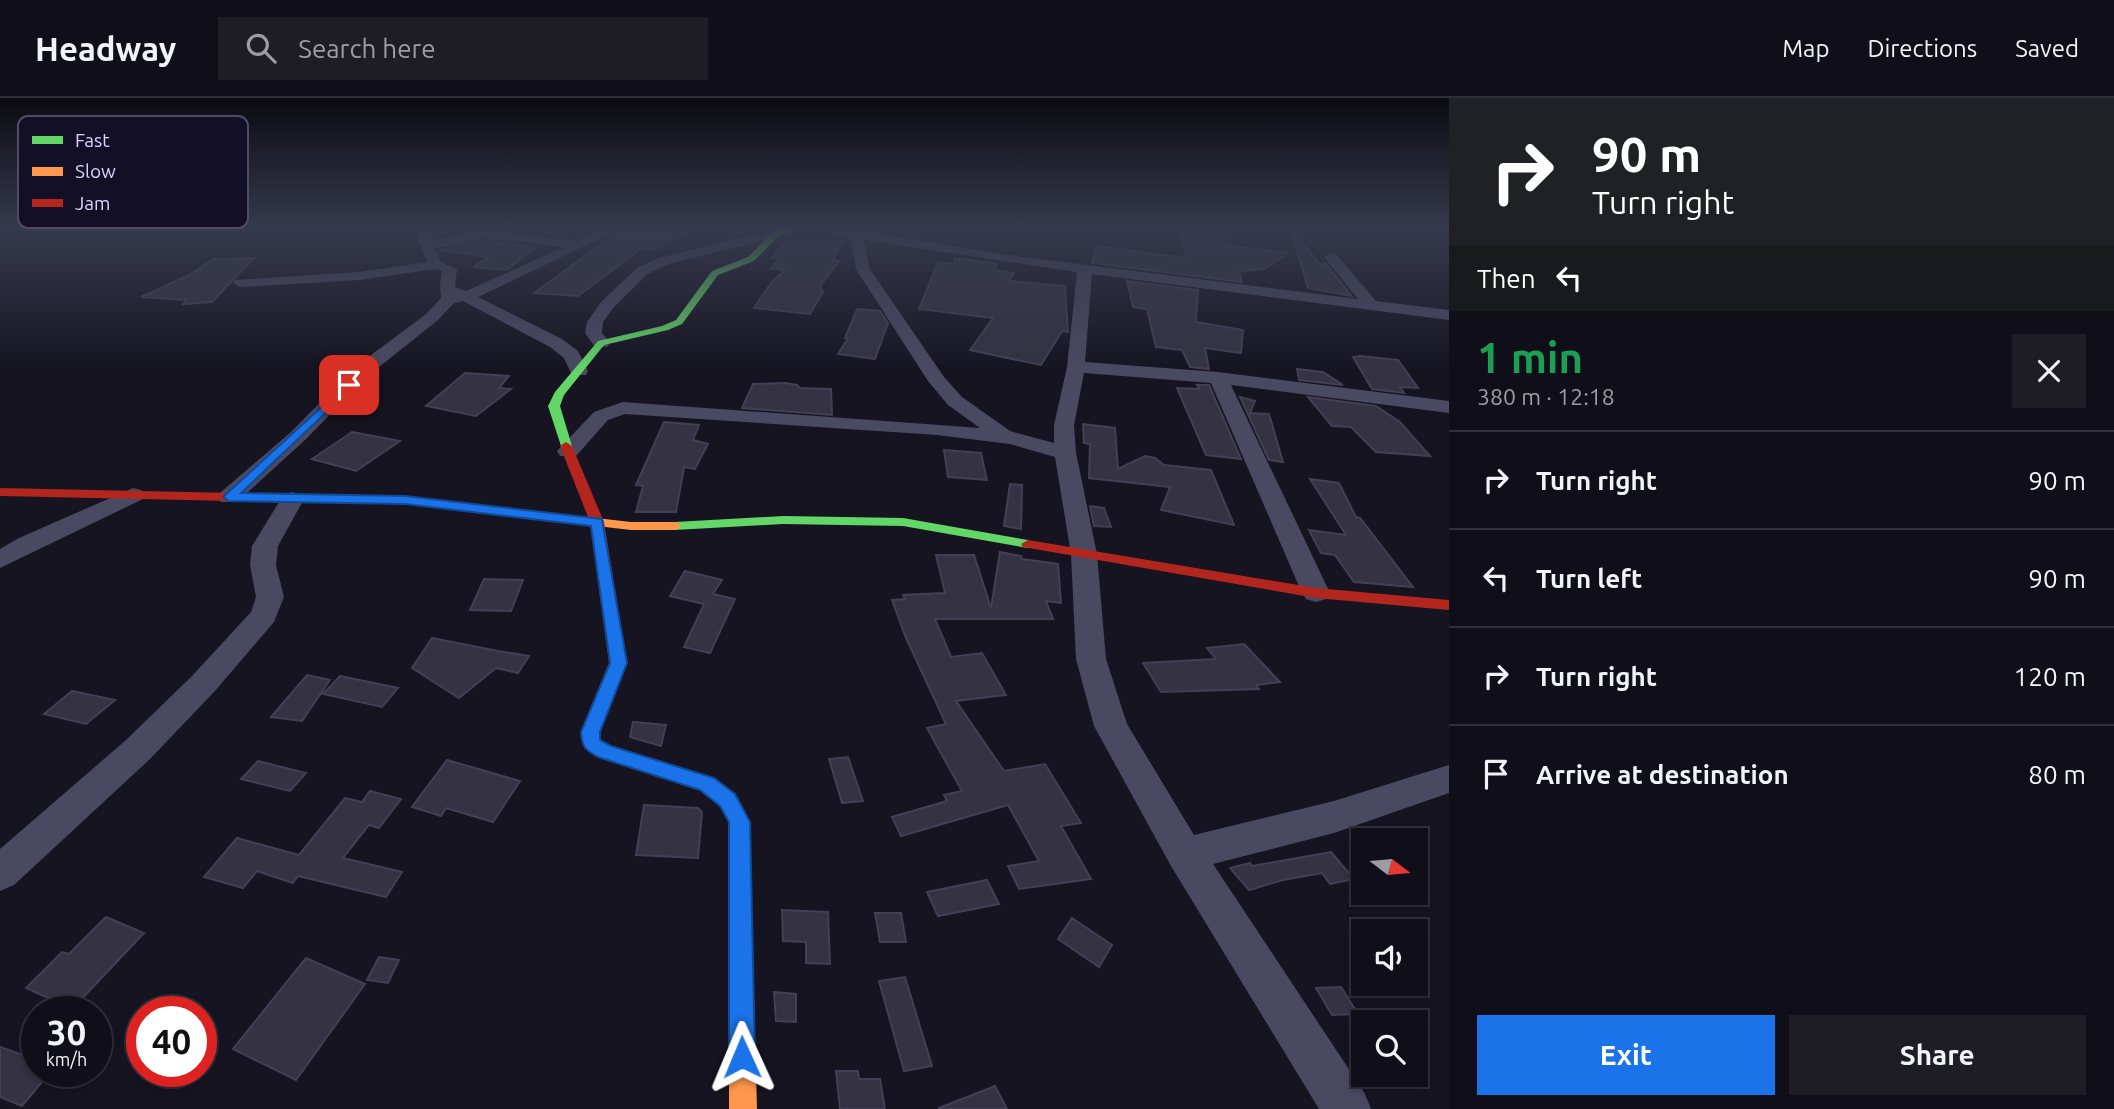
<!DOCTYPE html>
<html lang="en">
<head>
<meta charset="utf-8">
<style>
	body { margin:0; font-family:Ubuntu,sans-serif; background:#1e1d26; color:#f1f3f6; height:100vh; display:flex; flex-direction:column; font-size:26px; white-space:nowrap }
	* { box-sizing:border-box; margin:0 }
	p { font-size:23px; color:#9c9ca2 }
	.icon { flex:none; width:38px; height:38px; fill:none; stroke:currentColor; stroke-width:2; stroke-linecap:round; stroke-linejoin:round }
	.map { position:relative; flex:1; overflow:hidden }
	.drawer { display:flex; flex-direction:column; background:#100f19; width:665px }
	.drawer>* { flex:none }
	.guide { background:#202124; color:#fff; overflow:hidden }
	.needle { width:46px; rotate:106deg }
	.buttons { position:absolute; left:1351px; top:730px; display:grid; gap:14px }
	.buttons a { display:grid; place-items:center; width:77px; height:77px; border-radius:0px; background:#100f19; box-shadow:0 4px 10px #0003,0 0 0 2px #302f38; font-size:35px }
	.speed { position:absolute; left:21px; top:898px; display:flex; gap:14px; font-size:35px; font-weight:700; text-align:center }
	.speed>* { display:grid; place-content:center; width:91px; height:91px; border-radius:50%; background:#100f19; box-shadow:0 4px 10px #0003,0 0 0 2px #302f38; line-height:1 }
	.speed small { font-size:18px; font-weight:400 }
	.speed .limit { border:10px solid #d22; background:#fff; color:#111 }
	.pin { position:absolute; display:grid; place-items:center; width:60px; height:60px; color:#fff; margin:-30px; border-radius:14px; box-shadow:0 4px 10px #0006 }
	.me { position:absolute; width:77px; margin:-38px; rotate:359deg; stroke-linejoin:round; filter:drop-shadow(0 0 5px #0008) }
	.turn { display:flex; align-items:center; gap:24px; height:147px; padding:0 28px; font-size:32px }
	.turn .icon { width:91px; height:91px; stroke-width:2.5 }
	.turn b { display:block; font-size:49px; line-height:60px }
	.then { display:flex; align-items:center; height:66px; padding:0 28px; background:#0003; gap:14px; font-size:26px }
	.round { display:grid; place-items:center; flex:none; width:74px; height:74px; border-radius:0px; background:#1e1d26 }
	.headline { display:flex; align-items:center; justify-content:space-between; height:119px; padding:0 28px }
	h1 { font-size:42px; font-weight:700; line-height:52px; color:#1e9e55 }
	.button { display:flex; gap:14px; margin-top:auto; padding:14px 28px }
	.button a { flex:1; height:80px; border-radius:0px; background:#1a73e8; color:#fff; font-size:28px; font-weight:700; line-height:80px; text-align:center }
	.button a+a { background:#1e1d26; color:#f1f3f6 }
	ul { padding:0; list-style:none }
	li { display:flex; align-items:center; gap:21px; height:98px; padding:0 28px; border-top:2px solid #302f38 }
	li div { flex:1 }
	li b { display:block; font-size:26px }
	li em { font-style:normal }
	header { display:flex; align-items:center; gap:42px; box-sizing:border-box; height:98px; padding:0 35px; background:#100f19; border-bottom:2px solid #302f38 }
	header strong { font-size:33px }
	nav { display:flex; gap:38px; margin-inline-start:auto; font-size:24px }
	.search { width:490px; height:63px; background:#1e1d26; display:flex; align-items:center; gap:18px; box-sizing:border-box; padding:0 24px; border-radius:0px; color:#9c9ca2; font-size:26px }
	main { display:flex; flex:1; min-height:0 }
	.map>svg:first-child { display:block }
</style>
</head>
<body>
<header>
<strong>Headway</strong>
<div class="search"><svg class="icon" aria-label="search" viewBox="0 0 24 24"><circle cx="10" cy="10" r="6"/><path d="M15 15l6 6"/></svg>Search here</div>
<nav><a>Map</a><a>Directions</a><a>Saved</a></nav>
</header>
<main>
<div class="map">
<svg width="1449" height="1011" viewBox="0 0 1449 1011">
	<rect width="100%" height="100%" fill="#161421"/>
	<path fill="#343243" stroke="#433f54" stroke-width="2" d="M650,131L684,135L653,152L642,150L578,198L534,195L615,136L620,134L641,136Z
		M1291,132L1323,169L1325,165L1352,198L1308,190Z
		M1181,136L1223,139L1226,147L1288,155L1265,171L1239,173L1242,184L1092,165L1097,148L1186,160Z
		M481,142L483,143L536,149L507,172L473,169L489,159L439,152L459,149Z
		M786,143H843L833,162L839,163L820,188L823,194L810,216L754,210L771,185L785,172L771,171L778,161L772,160Z
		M254,160L212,204L183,206L186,202L141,199L189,177L214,161Z
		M955,160L997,166L993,172L1014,175L1009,183L1065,188L1068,234L1062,233L1041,267L970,252L993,220L919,211L938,164L954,166Z
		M1127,183L1198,192L1196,224L1243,232L1241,255L1205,250L1209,271L1190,269L1182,252L1156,249L1147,211L1133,209Z
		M857,211L880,213L888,225L875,261L838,256L848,240H845Z
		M1360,258L1398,262L1418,290L1400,289L1404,295L1372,291L1353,259Z
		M1297,271L1323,274L1343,287L1299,282Z
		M465,275L509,278L499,290L511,291L476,318L426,308Z
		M785,285L797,287L800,290L831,291L832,317L742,310L753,286Z
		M1197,287H1209L1241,361L1206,357L1177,290L1200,291Z
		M1240,299L1255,303L1250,315L1269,316L1283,364L1269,362Z
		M1308,299L1376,308L1400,324L1430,358L1376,354L1351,329L1332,328Z
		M664,324L699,327L693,342L708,346L695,371L684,369L676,414H636L643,388L636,387Z
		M1083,326L1115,330L1118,371L1145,358L1155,360L1164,367L1211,372L1234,427L1161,412L1170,389L1089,380L1090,346L1084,345Z
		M352,334L400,343L356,373L312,361Z
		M944,352L981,355L987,382L948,379Z
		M1310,381L1339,385L1356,419L1360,420L1413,489L1354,484L1335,457L1321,455L1309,432L1346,437Z
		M1010,386L1022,387L1021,431L1004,428Z
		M1090,408L1104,410L1111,429L1094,428Z
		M1000,454L1021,458L1022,461L1058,466L1061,505L1046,503L1053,521H935L951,559L982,555L1006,597L956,603L1004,673L1045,666L1081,725L1061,728L1091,781L1019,791L1008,768L1039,763L1008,707L901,738L892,719L947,703L944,697L962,693L927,630L946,626L906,540L892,502L905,501L903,497L945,495L936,457H974L991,510Z
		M685,473L722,482L713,496L735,501L710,555L684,549L704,506L670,498Z
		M484,481L523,482L511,513L470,512Z
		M432,540L498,553L529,558L518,575L496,570L459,600L412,570Z
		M1244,546L1280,584L1256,587L1259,591L1161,594L1143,565L1216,561L1207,550Z
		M307,577L330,582L302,623L271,619Z
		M340,578L398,590L382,609L323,596Z
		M72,593L82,595L115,602L86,626L44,616Z
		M633,624L666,627L661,648L630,639Z
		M848,659L863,703L842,705L829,661Z
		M447,662L520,683L493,724L446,710L441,718L412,709Z
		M258,663L306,675L290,693L241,681Z
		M370,693L401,701L379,730L369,727L343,760L402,774L386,799L298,778L293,785L257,773L243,790L204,779L237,740L299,757L345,700L362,704Z
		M644,707L698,710L702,714L698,760L636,757Z
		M1331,754L1354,781L1330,786L1322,775L1283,782L1249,792L1230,770L1250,765L1252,768Z
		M987,782L999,806L938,818L927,794Z
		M782,812L828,814L830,866L806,865V844L783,843Z
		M875,815H901L906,844H880Z
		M106,819L144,835L72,911L26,890L62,854L69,856Z
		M1072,820L1112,847L1099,869L1058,841Z
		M379,859L399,862L388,885L367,882Z
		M306,860L365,886L296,982L233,951Z
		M905,879L932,968L904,973L879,883Z
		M1341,889L1358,916L1332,917L1316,890Z
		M774,894L796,896V924L776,923Z
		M0,949L37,962V973H51L22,1008L0,999Z
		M836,973H858L859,981H880L885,1011H840Z
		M995,988L1007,1011H939V1010Z"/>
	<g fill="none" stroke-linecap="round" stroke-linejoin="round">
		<path fill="#4a4962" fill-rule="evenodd" d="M419,130H431L432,142C456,139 476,130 500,130L496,134L578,143L605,130H622L478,199L562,241L578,253L588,273L586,277H572L564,260L550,249L463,203L454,205L438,222L369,277L305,342L237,404H221L217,399L221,394L291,334L355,269L426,216L441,200L440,187L442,173L435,171L359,182L240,189L233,185L235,182L359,174L427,164L418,141ZM481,139L483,140L564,149L466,193L455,189L457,171L441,164L435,150L458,147Z
			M811,130H843L1001,156L1358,201L1324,159L1331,155L1336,156L1376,203L1449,212V222L1092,176L1085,264L1218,274L1449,303V315L1231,287L1330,495L1326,501L1316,504L1306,501L1302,495L1211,285L1084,275L1074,327L1076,355L1097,456L1106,561L1127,626L1194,737L1334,703L1449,667V695L1334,735L1213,766L1364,994L1371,1011H1319L1171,768L1094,628L1076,561L1071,456L1055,359L1010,346L937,337L625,316L608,322L576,358H560L557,353L594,314L623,304L980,330L948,307L928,283L856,171L850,139ZM864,142L1077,174L1067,269L1054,327V345L1010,333L962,299L944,279L870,171Z
			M777,131L783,135L782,138L668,166L647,176L613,210L603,224L602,235L610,245L607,249H595L585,235L587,224L601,204L637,170L658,160Z
			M133,390L141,392L145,397L141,402L0,470V451L19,440Z
			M292,394L300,396L304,401L278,448L276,467L284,499L274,524L214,594L150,661L14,787L0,793V751L126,642L192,578L251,514L256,499L250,467L252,448L284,396Z"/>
		<path fill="#63d668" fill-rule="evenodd" d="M786,130H799L780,137L754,163L718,177L682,226L668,232L604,247L564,297L560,308L572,348L570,351H562L548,308L555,294L598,243L662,228L676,222L712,173L748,159L774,133Z
			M783,418L903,420L1028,442L1035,446L1028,450L903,428L783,426L675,432L668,428L675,424Z"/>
		<path fill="#ff974d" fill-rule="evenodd" d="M280,396L405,398L631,424H675L682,428L675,432H631L405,406L275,403V397Z
			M602,645L714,680L735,696L749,724L757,1011H729V724L721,708L700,692L595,657L592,652L595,647Z"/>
		<path fill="#b3261e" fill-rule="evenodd" d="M566,344L572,348L604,424L627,565L599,634L600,642L609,647L612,652L609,657L602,659C587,655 582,650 581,634L609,565L590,424L560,348Z
			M0,390L280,396L287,400L280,404L0,398Z
			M1028,442L1316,490L1449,502V512L1316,500L1023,449L1021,446Z"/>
	</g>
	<linearGradient id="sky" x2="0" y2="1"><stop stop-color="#0c0b12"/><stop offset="0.48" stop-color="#363a4e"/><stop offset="1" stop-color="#363a4e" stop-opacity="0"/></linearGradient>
	<rect width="1449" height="272" fill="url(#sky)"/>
	<path fill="#1a73e8" stroke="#114b97" stroke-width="2" d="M349,284L354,287L353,289L241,395L405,398L602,421L627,565L600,634V642L611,648L714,680L735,696L750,724L755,959L752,968L742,972L733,968L729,959V724L720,708L700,692L598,659C585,652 582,649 581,634L610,565L591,428L405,406L229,403L223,399Z"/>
	<rect x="18" y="18" width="230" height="112" rx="10" fill="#130f26" stroke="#4e4a67" stroke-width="2"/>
	<rect x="32" y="38" width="31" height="8" fill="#63d668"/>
	<rect x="32" y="69" width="31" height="9" fill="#ff974d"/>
	<rect x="32" y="101" width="31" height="8" fill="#b3261e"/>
	<g font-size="19" fill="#d9d4ff">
		<text x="75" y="49">Fast</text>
		<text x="75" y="80">Slow</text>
		<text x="75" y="112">Jam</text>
	</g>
</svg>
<div class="buttons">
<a><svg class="needle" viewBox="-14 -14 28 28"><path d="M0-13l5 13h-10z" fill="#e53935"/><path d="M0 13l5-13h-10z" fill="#9c9ca2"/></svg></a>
<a><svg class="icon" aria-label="sound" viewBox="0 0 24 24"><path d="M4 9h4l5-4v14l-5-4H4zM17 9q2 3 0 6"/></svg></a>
<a><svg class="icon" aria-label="search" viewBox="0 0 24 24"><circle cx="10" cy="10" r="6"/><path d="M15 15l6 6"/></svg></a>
</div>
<div class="speed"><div>30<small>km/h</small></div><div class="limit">40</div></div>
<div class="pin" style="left:349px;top:287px;background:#d93025"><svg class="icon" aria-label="arrive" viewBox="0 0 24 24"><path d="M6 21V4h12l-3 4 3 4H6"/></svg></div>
<svg class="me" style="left:742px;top:959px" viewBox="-20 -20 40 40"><path d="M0-17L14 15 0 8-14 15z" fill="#1a73e8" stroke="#fff" stroke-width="4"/></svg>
</div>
<section class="drawer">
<div class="guide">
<div class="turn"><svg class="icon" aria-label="right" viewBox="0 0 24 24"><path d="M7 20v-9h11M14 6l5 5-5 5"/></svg><div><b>90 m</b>Turn right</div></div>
<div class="then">Then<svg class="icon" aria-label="left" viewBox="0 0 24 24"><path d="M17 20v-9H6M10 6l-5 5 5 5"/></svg></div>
</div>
<div class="headline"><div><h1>1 min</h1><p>380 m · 12:18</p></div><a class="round"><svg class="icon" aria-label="close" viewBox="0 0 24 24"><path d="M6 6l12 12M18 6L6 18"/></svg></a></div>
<ul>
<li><svg class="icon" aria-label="right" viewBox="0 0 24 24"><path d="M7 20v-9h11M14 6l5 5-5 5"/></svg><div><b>Turn right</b></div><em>90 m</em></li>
<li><svg class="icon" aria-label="left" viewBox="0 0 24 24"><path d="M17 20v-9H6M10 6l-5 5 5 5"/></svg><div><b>Turn left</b></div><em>90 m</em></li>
<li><svg class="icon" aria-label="right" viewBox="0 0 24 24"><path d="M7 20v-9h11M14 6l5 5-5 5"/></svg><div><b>Turn right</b></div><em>120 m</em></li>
<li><svg class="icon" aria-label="arrive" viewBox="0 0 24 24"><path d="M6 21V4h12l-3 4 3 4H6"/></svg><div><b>Arrive at destination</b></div><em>80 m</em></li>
</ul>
<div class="button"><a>Exit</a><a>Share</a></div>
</section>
</main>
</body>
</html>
